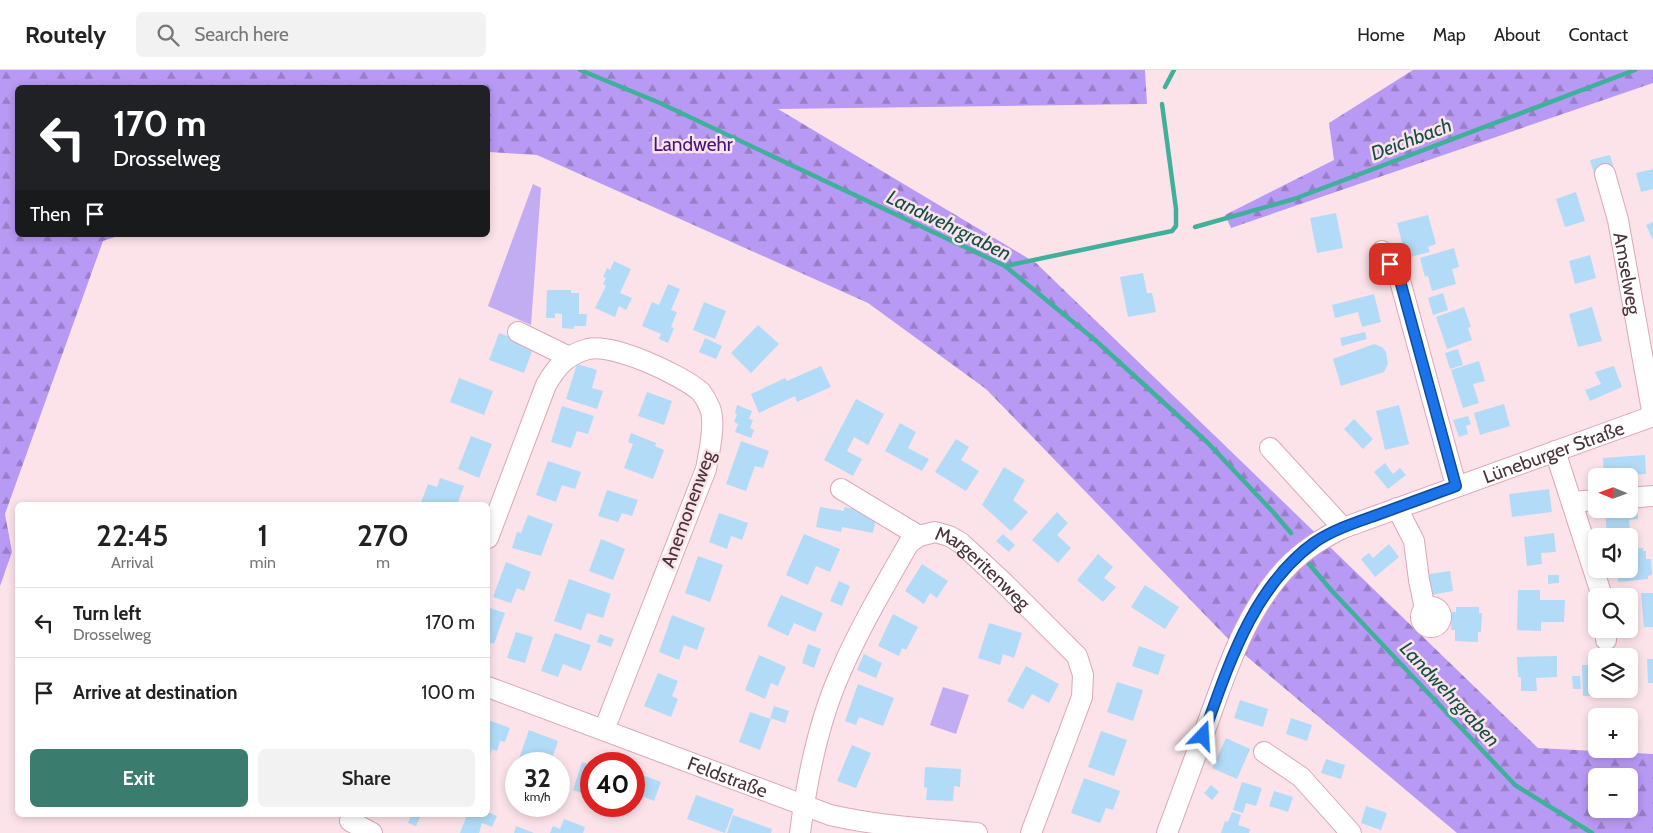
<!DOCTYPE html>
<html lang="en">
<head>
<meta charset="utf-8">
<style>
	body { margin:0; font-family:Cabin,sans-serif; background:#f2f2f2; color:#222; height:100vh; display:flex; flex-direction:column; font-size:19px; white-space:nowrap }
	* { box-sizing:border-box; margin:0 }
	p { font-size:16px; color:#767676 }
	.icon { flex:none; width:28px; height:28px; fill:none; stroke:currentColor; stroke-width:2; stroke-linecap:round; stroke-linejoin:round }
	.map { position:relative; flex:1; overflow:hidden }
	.panel { position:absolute; left:15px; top:432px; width:475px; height:315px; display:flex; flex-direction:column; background:#fff; border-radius:8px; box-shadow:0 2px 8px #0003 }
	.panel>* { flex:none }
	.banner { position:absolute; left:15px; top:15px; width:475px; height:152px; border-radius:8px; box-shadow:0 2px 8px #0003; background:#202124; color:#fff; overflow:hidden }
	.needle { width:32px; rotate:271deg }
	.tools { position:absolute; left:1588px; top:398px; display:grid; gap:10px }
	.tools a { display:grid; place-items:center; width:50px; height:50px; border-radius:8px; background:#fff; box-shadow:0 2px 8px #0003; font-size:25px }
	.speed { position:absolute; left:505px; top:682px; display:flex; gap:10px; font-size:25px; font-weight:700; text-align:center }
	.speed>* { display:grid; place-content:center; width:65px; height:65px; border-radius:50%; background:#fff; box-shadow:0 2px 8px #0003; line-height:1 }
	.speed small { font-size:12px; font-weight:400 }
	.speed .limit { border:8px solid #d22; background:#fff; color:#111 }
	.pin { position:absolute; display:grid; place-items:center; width:42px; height:42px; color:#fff; margin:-21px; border-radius:10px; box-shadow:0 2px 8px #0006 }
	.me { position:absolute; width:55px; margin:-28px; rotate:20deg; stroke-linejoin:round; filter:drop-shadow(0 0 4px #0008) }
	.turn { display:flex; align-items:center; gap:18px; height:105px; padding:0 15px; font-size:22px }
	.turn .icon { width:65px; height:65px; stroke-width:2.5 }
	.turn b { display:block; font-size:35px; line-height:42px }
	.then { display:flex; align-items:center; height:48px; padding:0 15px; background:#0003; gap:10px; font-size:19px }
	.eta { display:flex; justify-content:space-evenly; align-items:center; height:85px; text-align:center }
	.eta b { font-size:30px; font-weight:600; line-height:35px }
	.action { display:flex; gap:10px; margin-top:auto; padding:10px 15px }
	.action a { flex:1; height:58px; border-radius:8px; background:#3a7d6f; color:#fff; font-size:20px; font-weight:600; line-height:58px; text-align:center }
	.action a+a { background:#f2f2f2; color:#222 }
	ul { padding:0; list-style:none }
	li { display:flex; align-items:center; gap:15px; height:70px; padding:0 15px; border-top:1px solid #e0e0e0 }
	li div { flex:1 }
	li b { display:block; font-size:19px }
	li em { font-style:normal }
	header { display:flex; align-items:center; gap:30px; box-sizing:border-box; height:70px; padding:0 25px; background:#fff; border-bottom:1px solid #e0e0e0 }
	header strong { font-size:24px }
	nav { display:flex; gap:28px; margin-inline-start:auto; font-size:18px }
	.search { width:350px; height:45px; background:#f2f2f2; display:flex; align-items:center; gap:12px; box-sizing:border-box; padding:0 18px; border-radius:8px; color:#767676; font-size:19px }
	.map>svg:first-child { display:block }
</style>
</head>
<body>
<header>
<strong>Routely</strong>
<div class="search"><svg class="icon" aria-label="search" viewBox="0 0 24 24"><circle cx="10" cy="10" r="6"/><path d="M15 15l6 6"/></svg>Search here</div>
<nav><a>Home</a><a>Map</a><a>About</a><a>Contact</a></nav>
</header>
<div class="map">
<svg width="1653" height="763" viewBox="0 0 1653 763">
	<defs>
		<pattern id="forest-firs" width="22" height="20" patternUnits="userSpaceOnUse" patternTransform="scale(1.25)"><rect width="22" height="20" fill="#b899f4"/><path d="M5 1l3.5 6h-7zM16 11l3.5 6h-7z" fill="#987dc7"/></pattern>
	</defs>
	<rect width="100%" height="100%" fill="#fce3ea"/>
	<path fill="#c2acf2" d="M533,114L541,118L531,255L488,236Z
		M943,617L969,625L956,664L930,655Z"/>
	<path fill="url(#forest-firs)" fill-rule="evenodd" d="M0,0H1145L1147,34L778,39L1036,193L1538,678L1653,684V763H1457L1239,580L986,319L868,233L537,85L488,82V18H18V165H121L103,171L5,444L12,482L0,516ZM1596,706H1629V739H1596Z
		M1413,0H1653V13L1231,158L1225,145L1334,90L1329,53Z"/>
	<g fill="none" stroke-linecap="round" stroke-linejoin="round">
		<path stroke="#41b09b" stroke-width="4.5" d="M580,0L660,33L1005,196L1095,270L1208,373L1273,442L1291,463
			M1165,17L1174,0
			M1195,157L1294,129L1635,0
			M1005,196L1172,161L1176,156V139L1162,34
			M1304,488L1332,521L1515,715L1592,763"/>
	</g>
	<path fill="#b2dbf7" d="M1610,85L1615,102L1595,107L1590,90Z
		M1653,99V119L1641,122L1636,103Z
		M1576,122L1585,151L1565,157L1556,129Z
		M1336,143L1343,178L1317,183L1310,148Z
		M1428,145L1436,174L1428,177L1430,182L1406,188L1397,153Z
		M1653,152V170L1646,155Z
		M1454,178L1459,197L1452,199L1456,214L1432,221L1428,206L1425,207L1420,188Z
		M1590,185L1596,208L1575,214L1569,191Z
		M614,191L631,199L620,223L632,228L626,240L619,236L615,247L595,238L606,216L603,214L606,208L603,207L607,198L610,200Z
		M1143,203L1147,223H1152L1156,242L1128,247L1120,207Z
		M668,214L680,219L671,240L677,242L671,257L674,258L668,273L659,269L661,264L642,256L652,232L659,235Z
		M547,220H571V223H579V244H587L586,256H574V259L562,258V244L555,243V248H546Z
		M1443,223L1448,240L1433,245L1428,228Z
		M1374,224L1381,252L1362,257L1358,242L1335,248L1332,235Z
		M704,232L726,241L715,269L693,260Z
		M1464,237L1471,257L1468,258L1472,270L1447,279L1436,247Z
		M1592,237L1602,271L1578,277L1569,244Z
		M758,255L779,274L751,303L731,283Z
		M1365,262L1367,269L1342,276L1340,268Z
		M499,263L534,276L524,303L489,290Z
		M705,268L722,276L716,289L699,282Z
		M1374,274L1382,277L1386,282L1388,294L1384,302L1341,316L1333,289Z
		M1458,279L1463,295L1450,299L1445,283Z
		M1479,291L1485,311L1473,314L1479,333L1463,338L1451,300Z
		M577,294L597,300L592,318L603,321L597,339L566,329Z
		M821,296L831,317L797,332L795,326L759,343L751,324L785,308L787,311Z
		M1614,296L1622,317L1590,331L1585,320L1601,314L1595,302Z
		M459,308L493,321L484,345L450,332Z
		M647,322L672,331L664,355L638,346Z
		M856,329L884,344L868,375L854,367L847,381L862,389L853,406L824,390Z
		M1504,334L1510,356L1480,365L1474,343Z
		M737,335L752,341L749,349L753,350L750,358L754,360L751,368L735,362L738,354L734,352L737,344L735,343Z
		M1399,335L1409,374L1385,380L1376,341Z
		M562,336L594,346L588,364L577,361L571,378L551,372Z
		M1468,346L1471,354L1466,356L1468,364L1459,367L1453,350Z
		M1354,349L1373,369L1363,379L1344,359Z
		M900,353L916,362L908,378L929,389L922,401L885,381Z
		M631,363L656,373L655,376L664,380L653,409L624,398L633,374L628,372Z
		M471,366L492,374L479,408L458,399Z
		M956,369L969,377L961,390L979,401L966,421L935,402Z
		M741,371L769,381L763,398L755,396L746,421L726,414Z
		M1645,385L1646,404L1604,406L1603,388Z
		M548,391L581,402L575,419L562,415L556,432L536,425Z
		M1385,393L1393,404L1400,398L1406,405L1388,419L1374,402Z
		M1004,397L1025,410L1013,430L1028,442L1011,461L982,435Z
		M440,408L464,416L457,435H420L428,414L437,417Z
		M1549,419L1552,442L1512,447L1509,424Z
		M607,420L638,430L632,446L622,443L618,452L598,446Z
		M1629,434H1637L1638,449L1629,450L1630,463L1607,465L1605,439H1629Z
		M820,437L844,441V437L877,443L873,463L842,457L841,462L816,457Z
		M1057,442L1068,453L1057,465L1071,478L1058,493L1032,470Z
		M719,443L748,453L742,470L731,466L727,479L709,472Z
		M528,445L553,454L541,486L512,478L517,462L521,463Z
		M1554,463L1556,482L1541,483L1542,494L1527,496L1524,467Z
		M804,464L840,479L830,502L816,496L808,515L786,505Z
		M1003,464L1015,475L1009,482L996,471Z
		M601,469L625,479L613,510L589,501Z
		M1389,474L1399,487L1375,507L1361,489L1369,483L1373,488Z
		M1643,478V481H1646V489H1651L1652,505L1648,506V509L1618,512L1617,499H1629V479Z
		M1098,484L1113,497L1104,508L1116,517L1103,532L1077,510Z
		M698,486L723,495L710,532L685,523Z
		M506,492L531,502L524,521L517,518L511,533L493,527Z
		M922,494L948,511L937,528L930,523L924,534L905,521Z
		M1450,501L1453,521L1426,526L1422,505Z
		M1548,505H1559V513L1548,514Z
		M569,509L611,524L603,548L587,543L581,560L554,551Z
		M839,511L850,516L842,536L830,531Z
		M1145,515L1179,537L1165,559L1131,537Z
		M1518,520H1540V530H1565L1564,552H1541V561L1517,560Z
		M1641,523H1653V557H1644Z
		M781,525L823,543L815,562L794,553L788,566L767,556Z
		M1456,537H1479V543H1482L1481,562H1478V572L1455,571V560H1451L1452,542H1456Z
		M490,538L505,543L494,574L488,572V544Z
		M893,544L918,557L906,580L902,578L899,586L878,576Z
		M672,545L705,558L697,580L684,575L679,590L659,582Z
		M989,553L1022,563L1014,588L1003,584L1000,595L978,588Z
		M516,562L533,567L525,593L507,588Z
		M555,563L591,575L581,601L563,594L558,607L541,601Z
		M600,564L614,569L611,577L597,572Z
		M808,574L821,579L814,598L802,593Z
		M1139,576L1165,585L1158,605L1132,596Z
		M864,584L882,593L876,608L857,600Z
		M759,585L786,597L778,616L771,613L765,629L745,620Z
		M1557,586V607L1536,608L1537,621H1521V607H1518L1517,587Z
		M1647,589H1653V613H1648Z
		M1582,595H1596V619H1605L1606,626H1583Z
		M1026,596L1059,614L1049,633L1032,624L1023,639L1007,631Z
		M658,603L678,611L672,626L678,629L671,647L644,636Z
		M1572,606H1580L1581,619H1573Z
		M1117,612L1143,620L1133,651L1107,642Z
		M858,614L894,628L883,656L859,647L856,655L845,651Z
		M1240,630L1268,639L1263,657L1234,648Z
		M774,636L789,641L785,653L770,648Z
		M750,642L771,649L760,680L739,672Z
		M1291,648L1312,655L1307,671L1286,664Z
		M488,650L510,658L505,672L500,671L497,681L492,679L488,691Z
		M529,660L558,671L550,694L542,691L541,694H517Z
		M1101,661L1127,670L1114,706L1088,697Z
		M1226,668L1250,679L1237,709L1212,698Z
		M852,675L871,683L856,718L837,711Z
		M1326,689L1345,695L1341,709L1321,703Z
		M582,692L591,695V726L573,720Z
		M925,697L961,699L960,717L954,716L953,731L926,730L927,718L924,717Z
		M640,704L661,712L654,731L634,723V719Z
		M1084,708L1120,721L1113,740L1106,738L1100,753L1071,743Z
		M1242,712L1262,718L1256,736L1246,733L1243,743L1233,740Z
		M1211,715L1219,722L1212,730L1204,723Z
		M1274,721L1293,727L1288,742L1269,736Z
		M696,725L734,739L725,763L687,749Z
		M1366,736L1387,743L1381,760L1361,753Z
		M488,742L497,746L492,757L482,753L479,763H460L467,745H488Z
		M1232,742L1241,745L1238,755L1250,759L1249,763H1221L1225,751L1228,752Z
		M411,745H421L416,756L408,753Z
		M733,745L772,759L771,763H727Z
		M564,749L585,757L583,763H550L553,756L560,759Z
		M516,756L534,763H514Z"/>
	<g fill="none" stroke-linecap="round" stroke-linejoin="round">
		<g stroke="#dfa5b7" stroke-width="22">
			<g id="minor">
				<path id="s1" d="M1605,104L1618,150L1653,346"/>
				<path d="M1382,181L1399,207L1456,416"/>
				<path d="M518,262L569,287"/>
				<path d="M1270,378L1343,458"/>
				<path d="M1555,381L1602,526"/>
				<path d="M841,419L919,466"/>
				<path d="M1629,428L1653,426"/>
				<path d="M1572,432L1596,430"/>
				<path d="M1397,438L1414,471L1419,510L1425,539"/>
				<path d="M488,468L546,315C557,296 566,285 588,279C613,273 682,305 701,322C704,326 708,333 710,338C716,354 709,383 706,399L604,660"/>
				<circle cx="1431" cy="547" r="10"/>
				<path d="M1606,559V570"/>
				<path id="s2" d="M488,617L830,745C878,756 927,759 977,763"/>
				<path d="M1264,682L1301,707L1351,763"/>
				<path d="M350,751L372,763"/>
				<path id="s3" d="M800,763C807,708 818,652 841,601C860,557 885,515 909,473L919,466L935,462L949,466L961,473L1001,510L1077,586L1083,605L1082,627L1031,763"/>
				<path id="s4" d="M1167,763C1181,726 1194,689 1208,652C1228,596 1248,535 1292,492C1308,477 1324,467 1343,458L1653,346"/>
			</g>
		</g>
		<use href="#minor" stroke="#fff" stroke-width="20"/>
	</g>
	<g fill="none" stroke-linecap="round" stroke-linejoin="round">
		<g stroke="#114b97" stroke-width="12">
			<path id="route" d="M1203,666C1228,597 1252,517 1315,472C1333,460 1354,453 1374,446C1401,436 1429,426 1456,416L1399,207L1390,194"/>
		</g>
		<use href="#route" stroke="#1a73e8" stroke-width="9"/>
	</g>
	<g text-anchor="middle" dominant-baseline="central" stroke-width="5" stroke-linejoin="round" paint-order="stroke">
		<g font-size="19" fill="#45137c" stroke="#fce3ea">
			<text x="693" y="74">Landwehr</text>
		</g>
		<g font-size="19" fill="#4a3239" stroke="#fce3ea">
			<text stroke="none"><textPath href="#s1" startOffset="102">Amselweg</textPath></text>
			<text stroke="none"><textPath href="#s4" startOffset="586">Lüneburger Straße</textPath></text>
			<text transform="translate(688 439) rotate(-70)">Anemonenweg</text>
			<text stroke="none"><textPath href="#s3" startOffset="402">Margeritenweg</textPath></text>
			<text stroke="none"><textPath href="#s2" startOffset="256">Feldstraße</textPath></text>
		</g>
		<g font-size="20" font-style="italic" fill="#125046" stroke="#fce3ea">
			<text transform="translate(1411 69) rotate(-21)">Deichbach</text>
			<text transform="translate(949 155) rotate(26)">Landwehrgraben</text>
			<text transform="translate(1450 624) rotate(47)">Landwehrgraben</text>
		</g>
	</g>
</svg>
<div class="tools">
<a><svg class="needle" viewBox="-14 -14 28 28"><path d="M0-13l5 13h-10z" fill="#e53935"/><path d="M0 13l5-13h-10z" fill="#767676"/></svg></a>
<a><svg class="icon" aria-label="sound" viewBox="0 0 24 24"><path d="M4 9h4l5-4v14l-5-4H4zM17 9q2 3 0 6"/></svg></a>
<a><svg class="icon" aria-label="search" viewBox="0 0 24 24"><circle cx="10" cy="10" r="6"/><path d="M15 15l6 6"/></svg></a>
<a><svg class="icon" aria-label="layers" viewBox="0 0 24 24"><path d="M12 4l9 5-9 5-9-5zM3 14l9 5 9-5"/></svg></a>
<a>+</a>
<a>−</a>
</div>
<div class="speed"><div>32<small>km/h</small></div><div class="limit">40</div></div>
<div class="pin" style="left:1390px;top:194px;background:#d93025"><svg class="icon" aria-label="arrive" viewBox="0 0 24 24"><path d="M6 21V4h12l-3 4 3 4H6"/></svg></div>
<svg class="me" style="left:1203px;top:666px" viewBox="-20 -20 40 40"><path d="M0-17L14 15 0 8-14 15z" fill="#1a73e8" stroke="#fff" stroke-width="4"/></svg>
<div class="banner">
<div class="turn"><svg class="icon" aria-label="left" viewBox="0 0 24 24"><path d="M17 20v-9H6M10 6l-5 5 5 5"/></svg><div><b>170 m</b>Drosselweg</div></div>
<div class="then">Then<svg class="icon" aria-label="arrive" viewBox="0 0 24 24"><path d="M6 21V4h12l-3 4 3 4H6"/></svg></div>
</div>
<section class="panel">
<div class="eta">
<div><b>22:45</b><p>Arrival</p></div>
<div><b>1</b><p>min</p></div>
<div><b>270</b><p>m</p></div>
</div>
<ul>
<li><svg class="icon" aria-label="left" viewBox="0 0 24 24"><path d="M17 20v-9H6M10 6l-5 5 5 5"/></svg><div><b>Turn left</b><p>Drosselweg</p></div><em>170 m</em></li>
<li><svg class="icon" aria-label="arrive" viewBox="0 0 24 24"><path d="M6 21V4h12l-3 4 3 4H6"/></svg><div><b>Arrive at destination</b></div><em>100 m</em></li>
</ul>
<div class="action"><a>Exit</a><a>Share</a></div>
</section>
</div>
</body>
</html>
